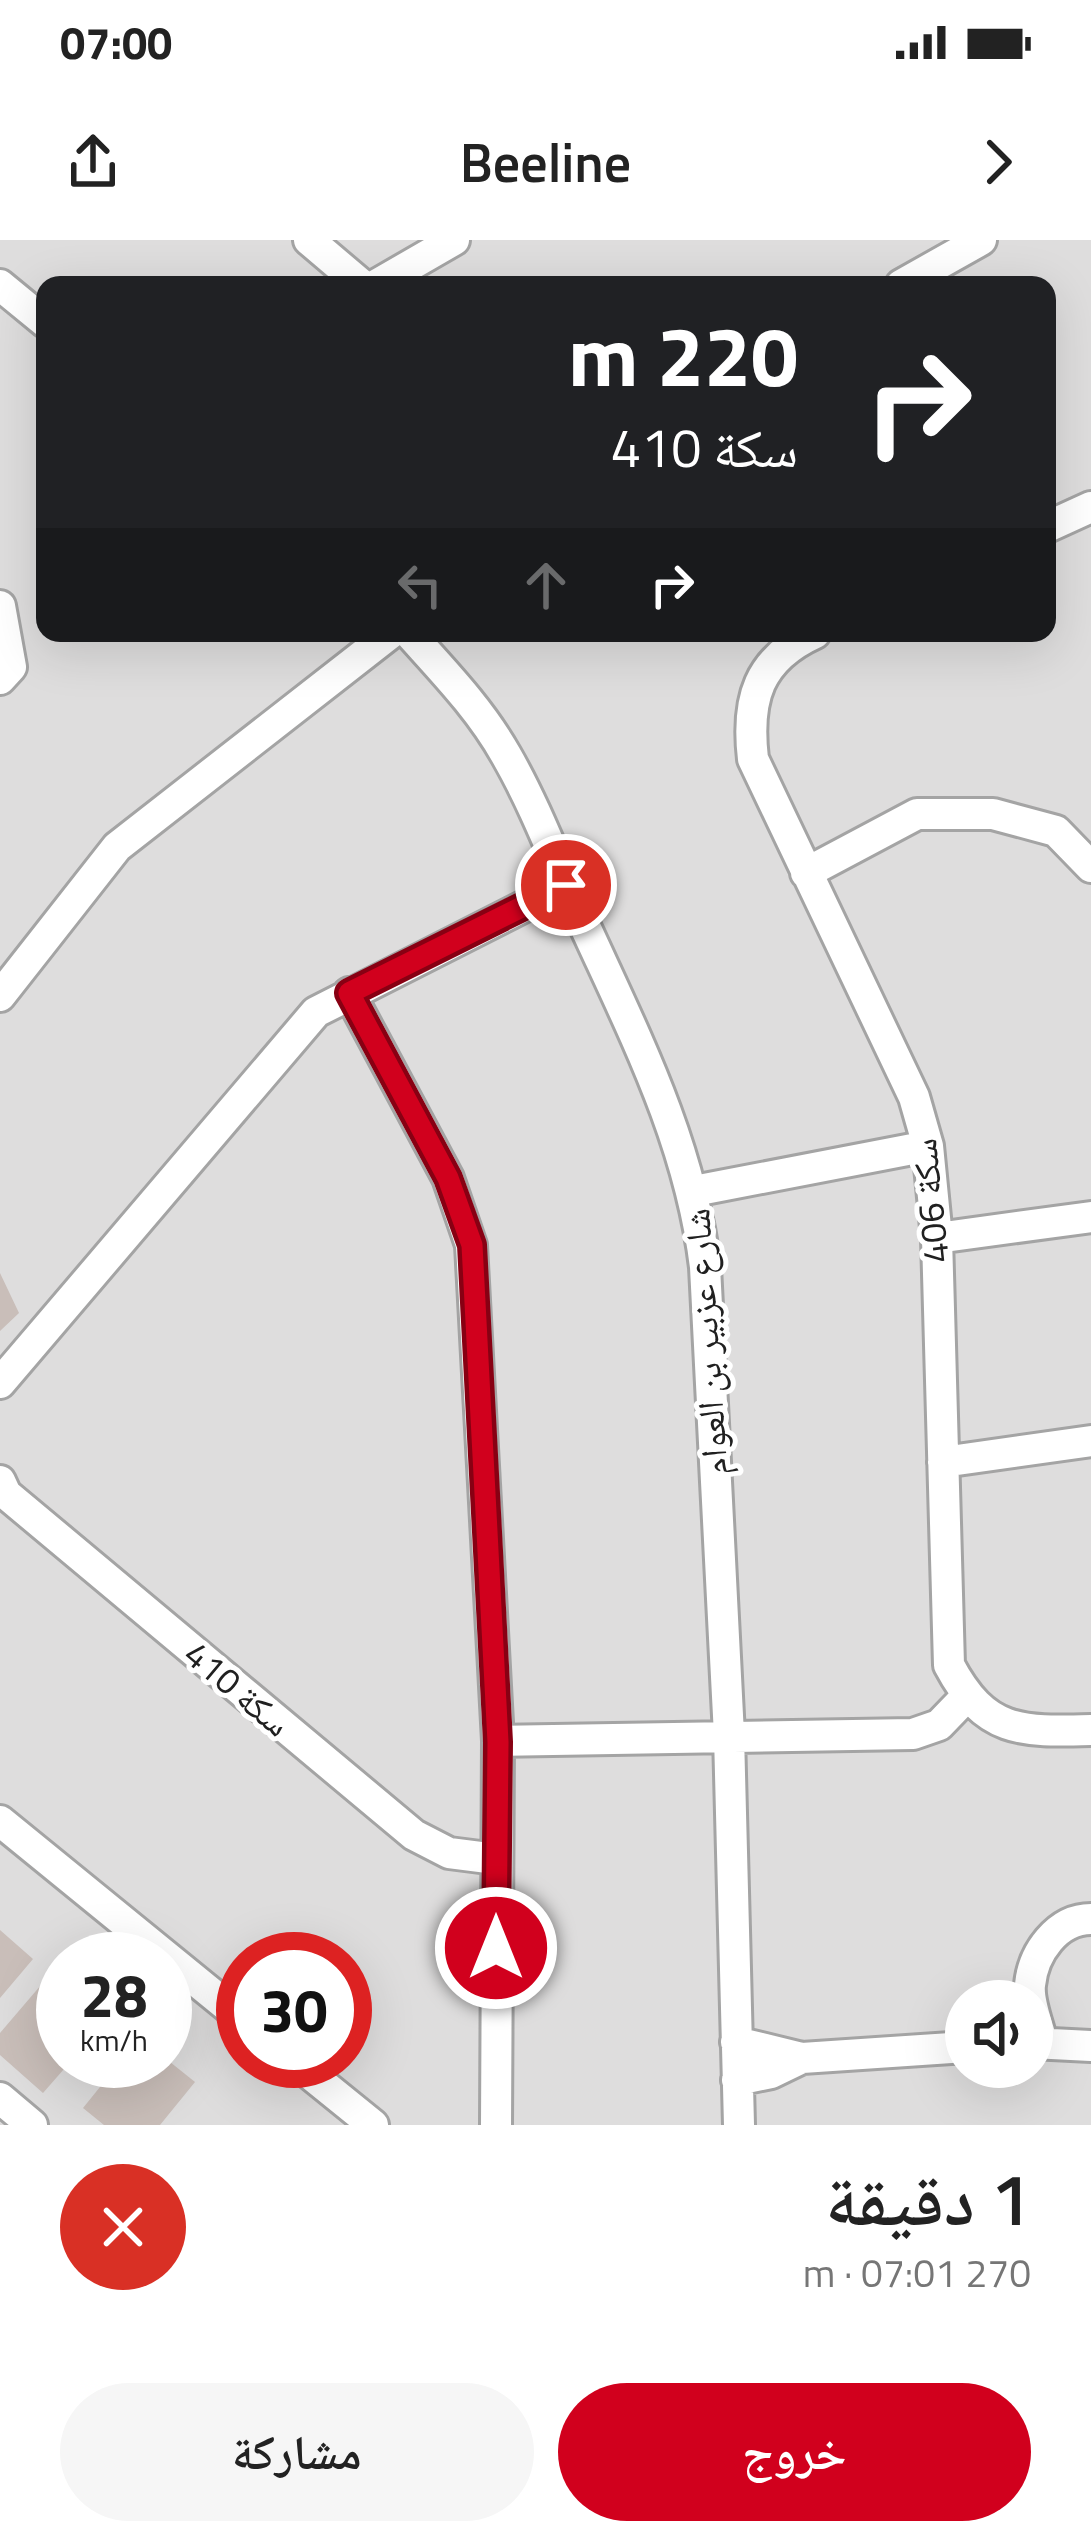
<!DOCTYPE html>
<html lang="ar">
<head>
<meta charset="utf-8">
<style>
	body { margin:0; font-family:"Titillium Web","Noto Naskh Arabic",sans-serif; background:#f6f6f6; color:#222; direction:rtl; height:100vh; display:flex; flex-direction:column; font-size:45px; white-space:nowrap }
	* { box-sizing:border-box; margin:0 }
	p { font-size:39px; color:#767676 }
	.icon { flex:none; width:66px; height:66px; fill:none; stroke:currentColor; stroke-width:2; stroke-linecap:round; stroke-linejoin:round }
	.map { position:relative; height:1885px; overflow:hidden; direction:ltr }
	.side { display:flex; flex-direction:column; background:#fff; flex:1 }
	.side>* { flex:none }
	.hud { position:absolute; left:36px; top:36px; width:1020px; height:366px; border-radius:24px; box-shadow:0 12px 48px #0002; direction:rtl; background:#202124; color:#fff; overflow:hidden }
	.controls { position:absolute; left:945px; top:1740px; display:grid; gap:24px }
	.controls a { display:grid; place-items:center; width:108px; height:108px; border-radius:50%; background:#fff; box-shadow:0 12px 48px #0002; font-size:60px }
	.speed { position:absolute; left:36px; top:1692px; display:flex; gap:24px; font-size:60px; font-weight:700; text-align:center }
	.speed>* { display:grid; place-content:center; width:156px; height:156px; border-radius:50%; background:#fff; box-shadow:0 12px 48px #0002; line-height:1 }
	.speed small { font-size:30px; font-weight:400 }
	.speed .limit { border:18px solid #d22; background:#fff; color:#111 }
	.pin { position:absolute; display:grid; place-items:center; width:102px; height:102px; color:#fff; margin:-51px; border:6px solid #fff; border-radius:50%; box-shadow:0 3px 12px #0007 }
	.me { position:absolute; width:132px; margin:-66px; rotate:0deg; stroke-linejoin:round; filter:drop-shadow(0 0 9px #0008) }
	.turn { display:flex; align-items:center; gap:42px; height:252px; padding:0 60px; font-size:54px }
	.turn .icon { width:156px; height:156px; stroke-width:2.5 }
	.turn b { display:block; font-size:84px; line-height:102px }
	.lanes { display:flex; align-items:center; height:114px; padding:0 60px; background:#0003; justify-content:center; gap:60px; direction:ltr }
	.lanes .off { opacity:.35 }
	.round { display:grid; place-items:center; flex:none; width:126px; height:126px; border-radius:63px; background:#f6f6f6 }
	.summary { display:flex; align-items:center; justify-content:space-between; height:204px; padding:0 60px }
	h1 { font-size:72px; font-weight:600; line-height:90px }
	.action { display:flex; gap:24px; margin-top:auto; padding:24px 60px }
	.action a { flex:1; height:138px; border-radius:72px; background:#d1001d; color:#fff; font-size:48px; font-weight:600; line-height:138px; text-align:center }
	.action a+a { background:#f6f6f6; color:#222 }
	.status { display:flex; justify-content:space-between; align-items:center; height:84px; padding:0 60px; background:#fff; direction:ltr }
	.status svg { height:33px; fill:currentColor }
	header { display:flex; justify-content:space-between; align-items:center; height:156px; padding:0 60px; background:#fff; font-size:54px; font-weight:600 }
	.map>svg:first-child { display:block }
</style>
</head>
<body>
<div class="status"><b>07:00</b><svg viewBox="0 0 49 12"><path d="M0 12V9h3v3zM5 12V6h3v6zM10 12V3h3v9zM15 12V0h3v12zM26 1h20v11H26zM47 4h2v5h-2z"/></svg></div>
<header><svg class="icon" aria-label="forward" viewBox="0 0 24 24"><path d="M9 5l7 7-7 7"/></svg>Beeline<svg class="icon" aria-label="share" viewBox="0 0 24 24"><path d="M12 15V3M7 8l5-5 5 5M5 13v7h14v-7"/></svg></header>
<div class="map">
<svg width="1091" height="1885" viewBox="0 0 1091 1885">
	<rect width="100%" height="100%" fill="#f1ece6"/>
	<path fill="#dedddd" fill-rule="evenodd" d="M0,0H1091V1885H0ZM45,45H1047V393H45ZM63,1719H165V1821H63ZM243,1719H345V1821H243ZM966,1761H1032V1827H966Z"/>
	<path fill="#c9beb9" d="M0,1033L19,1073L0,1091Z
		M0,1690L33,1719L0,1758Z
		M41,1745L63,1763V1821H71L43,1853L0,1815V1793Z
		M165,1818L195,1842L160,1885H104L83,1868L121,1821Z"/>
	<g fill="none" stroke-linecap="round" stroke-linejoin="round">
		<g stroke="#a4a4a4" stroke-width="36">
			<path id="minor" d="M309,0L362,45
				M0,45L45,82
				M376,45L454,0
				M901,45L981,0
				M1047,287L1091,267
				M0,366L11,427L0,439
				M409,393C444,432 480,469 506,515C536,567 558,627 583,682C635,796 690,902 705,1027L729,1495L739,1885
				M815,393C758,419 746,459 753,519L914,857L928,906L937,998L949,1425C985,1493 1020,1492 1091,1490
				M806,633L917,574H993L1056,591L1091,627
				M349,753L448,938L471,1005L498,1501L496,1885
				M0,756L117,607L391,393
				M694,951L928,906
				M937,998L1091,977
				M0,1143L316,772L566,645
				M943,1222L1091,1201
				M0,1241L6,1254L414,1595L449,1613L496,1619
				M498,1501L913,1494L939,1485L966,1457
				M0,1581L243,1779
				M736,1802L802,1818L966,1807
				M1042,1802C1038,1785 1028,1762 1030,1745C1033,1713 1057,1679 1091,1679
				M1032,1803L1091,1806
				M294,1821L373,1885
				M737,1840L771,1833L802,1818
				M0,1858L32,1885"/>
		</g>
		<use href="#minor" stroke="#fff" stroke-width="30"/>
	</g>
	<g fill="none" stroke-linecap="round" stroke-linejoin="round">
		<g stroke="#880013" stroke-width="30">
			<path id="route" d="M496,1708L498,1502L472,1005L448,938L349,753L566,645"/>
		</g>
		<use href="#route" stroke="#d1001d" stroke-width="21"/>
	</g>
	<g text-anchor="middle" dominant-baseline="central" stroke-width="10" stroke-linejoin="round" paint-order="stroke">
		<g font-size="36" fill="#202020" stroke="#fff">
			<text transform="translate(929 961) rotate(-96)">سكة 406</text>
			<text transform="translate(705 1102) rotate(-94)">شارع عزبير بن العوام</text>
			<text transform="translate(238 1448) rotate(40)">سكة 410</text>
		</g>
	</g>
</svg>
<div class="controls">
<a><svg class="icon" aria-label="sound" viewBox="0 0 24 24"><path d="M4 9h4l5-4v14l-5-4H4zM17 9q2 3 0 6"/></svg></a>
</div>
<div class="speed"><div>28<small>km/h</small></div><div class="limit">30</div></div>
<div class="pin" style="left:566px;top:645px;background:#d93025"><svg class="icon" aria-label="arrive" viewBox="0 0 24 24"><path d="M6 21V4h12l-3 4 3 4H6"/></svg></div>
<svg class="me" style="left:496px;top:1708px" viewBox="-20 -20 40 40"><circle r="17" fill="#d1001d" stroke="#fff" stroke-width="3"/><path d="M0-11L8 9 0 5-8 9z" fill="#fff"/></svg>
<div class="hud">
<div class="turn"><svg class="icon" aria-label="right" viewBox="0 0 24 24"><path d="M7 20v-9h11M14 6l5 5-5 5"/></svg><div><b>220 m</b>سكة 410</div></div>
<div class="lanes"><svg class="icon off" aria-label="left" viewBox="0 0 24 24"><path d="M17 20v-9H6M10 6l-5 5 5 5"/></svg><svg class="icon off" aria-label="ahead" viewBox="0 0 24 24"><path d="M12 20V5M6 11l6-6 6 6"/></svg><svg class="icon" aria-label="right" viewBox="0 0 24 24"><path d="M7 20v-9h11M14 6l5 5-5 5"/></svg></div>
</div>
</div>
<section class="side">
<div class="summary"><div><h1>1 دقيقة</h1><p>270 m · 07:01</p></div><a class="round" style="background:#d93025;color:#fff"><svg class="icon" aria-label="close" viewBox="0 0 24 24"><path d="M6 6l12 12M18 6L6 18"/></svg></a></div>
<div class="action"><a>خروج</a><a>مشاركة</a></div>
</section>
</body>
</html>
